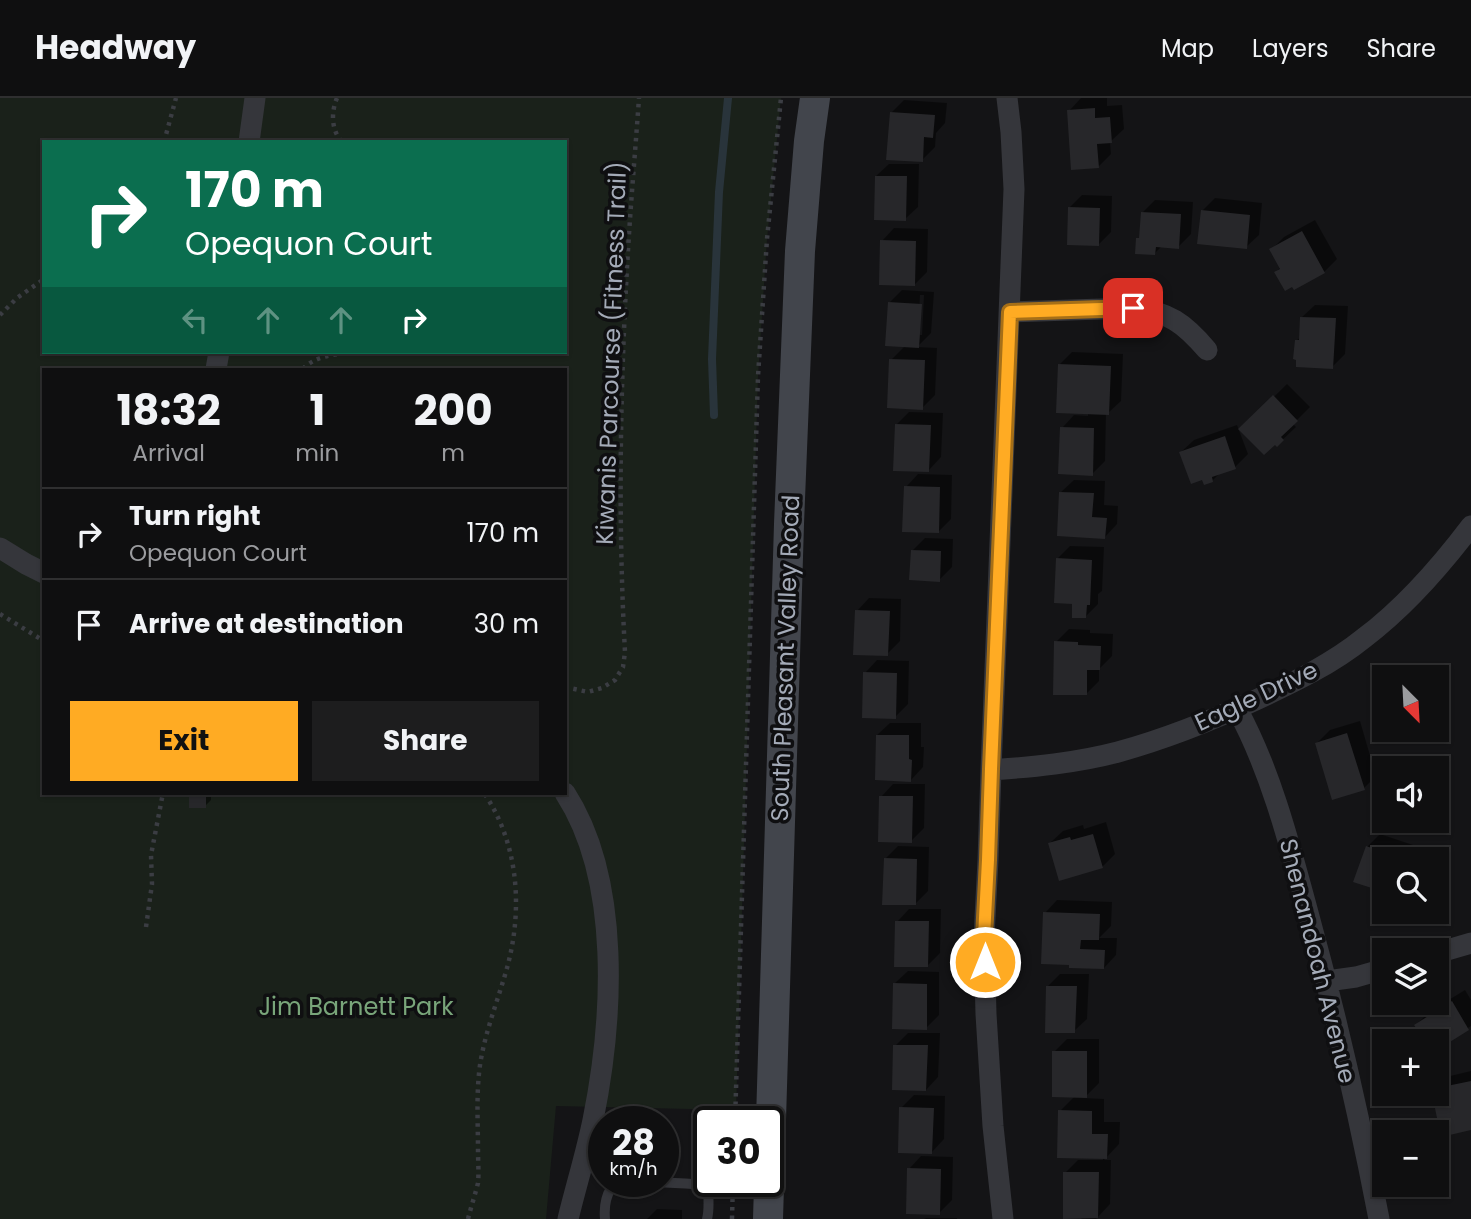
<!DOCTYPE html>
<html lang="en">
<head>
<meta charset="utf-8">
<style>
	body { margin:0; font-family:Poppins,sans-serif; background:#1d1d1e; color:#f1f3f6; height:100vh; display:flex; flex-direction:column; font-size:26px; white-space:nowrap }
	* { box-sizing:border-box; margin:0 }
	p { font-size:23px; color:#9b9c9f }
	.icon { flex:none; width:38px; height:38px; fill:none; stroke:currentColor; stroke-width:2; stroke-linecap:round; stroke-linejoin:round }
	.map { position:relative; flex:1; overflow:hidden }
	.panel { position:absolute; left:42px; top:270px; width:525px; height:427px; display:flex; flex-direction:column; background:#0f0f10; border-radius:0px; box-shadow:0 2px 5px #0004,0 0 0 2px #2f2f30 }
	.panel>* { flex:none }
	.guide { position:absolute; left:42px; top:42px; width:525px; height:214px; border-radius:0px; box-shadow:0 2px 5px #0004,0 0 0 2px #2f2f30; background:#0b6e4f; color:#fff; overflow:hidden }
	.needle { width:46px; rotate:156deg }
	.fabs { position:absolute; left:1372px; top:567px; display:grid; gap:14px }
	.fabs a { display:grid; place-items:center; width:77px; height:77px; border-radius:0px; background:#0f0f10; box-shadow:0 2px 5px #0004,0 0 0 2px #2f2f30; font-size:35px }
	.speed { position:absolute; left:588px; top:1008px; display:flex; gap:14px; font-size:35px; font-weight:700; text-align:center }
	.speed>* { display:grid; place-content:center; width:91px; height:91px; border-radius:50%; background:#0f0f10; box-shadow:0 2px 5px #0004,0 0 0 2px #2f2f30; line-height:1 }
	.speed small { font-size:18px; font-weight:400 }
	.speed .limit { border:4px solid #111; border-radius:10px; background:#fff; color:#111 }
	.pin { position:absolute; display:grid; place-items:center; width:60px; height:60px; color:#fff; margin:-30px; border-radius:14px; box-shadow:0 4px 10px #0006 }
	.me { position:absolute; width:77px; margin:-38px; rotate:0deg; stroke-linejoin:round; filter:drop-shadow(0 0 5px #0008) }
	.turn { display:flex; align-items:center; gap:24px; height:147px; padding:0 28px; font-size:32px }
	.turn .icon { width:91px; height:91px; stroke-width:2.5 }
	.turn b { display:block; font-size:49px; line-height:60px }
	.lanes { display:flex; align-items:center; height:66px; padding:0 28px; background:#0003; justify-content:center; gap:35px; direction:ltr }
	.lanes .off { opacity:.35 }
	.eta { display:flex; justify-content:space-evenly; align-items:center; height:119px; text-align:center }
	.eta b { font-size:42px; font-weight:700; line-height:49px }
	.cta { display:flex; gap:14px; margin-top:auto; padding:14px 28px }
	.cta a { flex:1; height:80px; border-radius:0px; background:#ffab23; color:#111; font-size:28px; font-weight:700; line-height:80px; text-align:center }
	.cta a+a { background:#1d1d1e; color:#f1f3f6 }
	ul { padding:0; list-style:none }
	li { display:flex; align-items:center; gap:21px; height:91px; padding:0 28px; border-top:2px solid #2f2f30 }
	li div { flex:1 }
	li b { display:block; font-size:26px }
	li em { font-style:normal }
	header { display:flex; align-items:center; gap:42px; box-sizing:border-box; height:98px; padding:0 35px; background:#0f0f10; border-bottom:2px solid #2f2f30 }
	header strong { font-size:33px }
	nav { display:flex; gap:38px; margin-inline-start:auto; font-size:24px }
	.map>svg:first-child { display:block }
</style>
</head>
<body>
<header>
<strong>Headway</strong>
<nav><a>Map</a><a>Layers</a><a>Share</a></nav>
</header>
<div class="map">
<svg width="1471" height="1121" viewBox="0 0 1471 1121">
	<rect width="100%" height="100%" fill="#141416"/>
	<path fill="#1a211a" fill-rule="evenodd" d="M0,0H781L767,141L758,278L736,1012L556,1008L546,1121H0ZM44,44H565V254H44ZM44,271H565V695H44Z"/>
	<path fill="#0007" fill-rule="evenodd" d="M1081,0H1107V8L1122,7L1124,31L1110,44L1111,56L1099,68L1069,13Z
		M904,2L947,5L945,25L936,35L935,49L922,62L891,15Z
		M889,66H919L918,109L905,121L876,78Z
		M1082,97L1112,98L1111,134L1099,146L1069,110Z
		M1215,100L1262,105L1259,137L1246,149L1202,113Z
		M1155,102L1193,104L1191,136L1178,149L1162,148L1154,156L1138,141L1141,137L1142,115Z
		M1315,122L1337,161L1324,174H1276L1281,169L1271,152L1284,139Z
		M894,130L928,131L927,174L914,187L882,143Z
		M902,192L934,194L931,235L917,249L937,250L935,297L922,310L891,262L905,248L889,205ZM920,197H924L922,237H918Z
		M1315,207L1348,208L1345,256L1332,269L1296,243L1301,239L1302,219Z
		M1072,254L1123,256L1121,303L1108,315H1106L1105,363L1092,376L1062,330L1074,317L1088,318V314L1060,266Z
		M1287,286L1310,309L1293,326L1296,329L1277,347L1275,344L1241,331Z
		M909,314L943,315L941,359L929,372L896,327Z
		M1237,327L1248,356L1235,369L1221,374L1213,382L1181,354L1194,342Z
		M918,376L952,377L951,421L938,434L906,389Z
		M1074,382L1105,383L1104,407L1118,408L1117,426L1105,439L1061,394Z
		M925,440L953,441L952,469L939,482L912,453Z
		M1070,448L1104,449L1102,493L1098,496V506L1085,519L1058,460Z
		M869,500L901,501L900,543L887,556L857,513Z
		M1069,531L1090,532V535L1113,536L1112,558L1099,571V583L1086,596L1056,544Z
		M877,562L909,563L908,606L895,619L865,575Z
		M1360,623L1376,678L1364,690L1317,645L1330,632Z
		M890,625H921V649H924L923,669L911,682L877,637Z
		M893,686H925L924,730L911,743L881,699Z
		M191,695H211V702L205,708H191Z
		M1106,724L1115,756L1102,769L1050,745L1063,733L1083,727L1084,731Z
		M1380,736L1422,750L1418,761H1384V792L1356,783L1367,749Z
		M898,748L929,749L928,793L916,805L885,761Z
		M1057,802L1112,804L1111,828L1099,840H1117L1116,857L1104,870L1071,869L1045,815Z
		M909,811H941L940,855L927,868L897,824Z
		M908,873L939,874V917L926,930L895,885Z
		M1060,876H1089L1087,921L1074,933L1048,888Z
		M1465,892L1471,902V928L1437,950V943H1427L1416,927L1429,914Z
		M908,935H940L938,979L926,992L895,948Z
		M1067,941H1099V985L1084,1000L1104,1001V1024H1120L1119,1046L1104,1062H1111L1110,1106L1096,1121H1114H1081L1083,1119L1065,1075L1078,1062H1103V1059L1060,1013L1075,998L1054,954Z
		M1471,973V1030L1442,1037L1434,996H1437V988L1446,979Z
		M914,997L945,998L944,1041L932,1054L901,1010Z
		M921,1058L953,1059L952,1102L939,1115L909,1071Z
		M657,1111L682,1112V1121H647Z
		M926,1120H957V1121H924Z"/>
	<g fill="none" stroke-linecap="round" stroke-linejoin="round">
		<path stroke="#29343b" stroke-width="8" d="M714,317L712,261L719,94L728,0"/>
	</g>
	<path fill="#27272a" d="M1095,10V20L1110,19L1112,45L1097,46L1099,70L1071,72L1067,12Z
		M890,14L935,17L933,40L924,39L923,64L886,62Z
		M875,78H907L906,123L874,122Z
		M1068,109L1100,110L1099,148L1067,147Z
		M1201,112L1250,117L1247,151L1197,146Z
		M1141,114L1181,116L1179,151L1156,149L1155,157L1135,156L1136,140H1139Z
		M1302,133L1325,175L1294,192L1292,189L1285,193L1274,174L1280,171L1269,151Z
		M880,142L916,143L915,188L879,187Z
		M888,204L922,206L919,250L885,248Z
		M1300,219L1336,220L1333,271L1296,269V262L1293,261L1295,242H1299Z
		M889,261L925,262L923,312L887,310Z
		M1058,266L1111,268L1109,317L1056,315Z
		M1273,297L1298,323L1281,339L1284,342L1277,349L1275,347L1264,357L1238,331Z
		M895,326L931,327L929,374L893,373Z
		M1060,329L1094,330L1093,378L1058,376Z
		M1225,338L1236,371L1212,379L1213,384L1204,387L1202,382L1191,386L1179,354Z
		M904,388L940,389L939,435L902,434Z
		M1059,394L1094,395L1092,419L1107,420L1105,441L1057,438Z
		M911,452L941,453L940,484L909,482Z
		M1056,460L1092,462L1090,507H1087L1086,520H1072V506L1054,505Z
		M855,512L890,513L888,558L853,557Z
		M1054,543L1078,544V547L1101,548L1100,572H1087V597H1053Z
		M863,574L897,575L896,621L862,620Z
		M1347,635L1365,692L1332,702L1315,645Z
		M876,637H909V661L912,662L911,684L875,682Z
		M189,695H206V710H189Z
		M879,698H913L912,745L878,744Z
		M1093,736L1103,770L1059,783L1048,745L1070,739L1071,742Z
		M1366,748L1404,761H1384V794L1353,784Z
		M884,760L917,761L916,807H882Z
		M1043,814L1100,816L1099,842H1081L1080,851L1105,852L1104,871L1069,870V867L1041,866Z
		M895,823H929L928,869H894Z
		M893,885L927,886V932L892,931Z
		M1046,888H1077L1075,935H1045Z
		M1452,903L1469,932L1437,952V943H1425L1414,927Z
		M893,947H928L926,993L892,992Z
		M1052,953H1087V1000L1052,999Z
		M1471,983V1032L1441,1039L1432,996H1437V990Z
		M899,1009L934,1010L932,1056L898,1055Z
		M1058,1012L1092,1013V1036H1108L1107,1061L1057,1060Z
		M907,1070L941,1071L940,1117L906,1116Z
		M1063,1074H1099L1098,1120L1063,1121Z"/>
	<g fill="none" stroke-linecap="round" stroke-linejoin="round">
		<path stroke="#3b3d43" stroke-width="4.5" stroke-dasharray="3.5 5" stroke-linecap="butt" d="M337,0C331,14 331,32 342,44
			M164,44L176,0
			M0,217L17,200L44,181
			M303,271C324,248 373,257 402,254
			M0,516L44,543
			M565,589L588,594L602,590L615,582L623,569L625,554C618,426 620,298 627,170C630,113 635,57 639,0
			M146,829L152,786L151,757L163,695
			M735,1024L758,278L767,141L781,0
			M468,1121C471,1109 475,1097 478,1085C479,1075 478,1063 478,1053C478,1024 476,996 480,967C485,934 498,902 507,870C523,812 519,746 484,695
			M732,1121L733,1083"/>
		<path stroke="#35363b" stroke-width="10" d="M605,1121C604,1110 605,1100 611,1090C638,1079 678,1086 708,1087
			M707,1121C711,1106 706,1090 709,1075"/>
		<path stroke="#35363b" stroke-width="21" d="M249,44L255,0
			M1010,214L1133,210C1169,214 1184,225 1207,252
			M216,271L219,254
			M0,450L26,466L44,475
			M1237,611C1270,671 1289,744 1307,811C1335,913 1359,1017 1379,1121
			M991,672C1033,669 1076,665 1118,654C1165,641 1213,622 1258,601C1294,584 1332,566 1364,540C1405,509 1440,469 1471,428
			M565,695C622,783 613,923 593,1022C586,1056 576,1088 568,1121
			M1437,855L1471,845
			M1327,883L1356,879L1384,871
			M1003,1121L993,1028L986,916L984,839L988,762L991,672L1014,91L1011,34L1007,0"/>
		<path stroke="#42454c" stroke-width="30" d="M768,1121L789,426L800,153L809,43L815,0"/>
	</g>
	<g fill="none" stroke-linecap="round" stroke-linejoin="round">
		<g stroke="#a66f17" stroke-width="18">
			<path id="route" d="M985,864L984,839L988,762L991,671L1010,214L1133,210"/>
		</g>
		<use href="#route" stroke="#ffab23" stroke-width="12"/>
	</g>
	<g text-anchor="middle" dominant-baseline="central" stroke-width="7" stroke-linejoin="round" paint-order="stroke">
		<g font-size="24" fill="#a4abb8" stroke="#0f0f11">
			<text transform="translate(611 255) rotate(-88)">Kiwanis Parcourse (Fitness Trail)</text>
			<text transform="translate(785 560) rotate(-88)">South Pleasant Valley Road</text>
			<text transform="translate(1256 598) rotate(-25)">Eagle Drive</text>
			<text transform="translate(1318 863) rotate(76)">Shenandoah Avenue</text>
		</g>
		<g font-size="24" fill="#79a57a" stroke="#0f0f11">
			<text x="356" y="908">Jim Barnett Park</text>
		</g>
	</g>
</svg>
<div class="fabs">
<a><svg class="needle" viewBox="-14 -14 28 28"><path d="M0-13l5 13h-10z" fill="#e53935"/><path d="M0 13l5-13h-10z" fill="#9b9c9f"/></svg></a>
<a><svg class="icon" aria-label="sound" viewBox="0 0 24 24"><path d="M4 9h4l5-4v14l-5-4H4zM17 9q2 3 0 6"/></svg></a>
<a><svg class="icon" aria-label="search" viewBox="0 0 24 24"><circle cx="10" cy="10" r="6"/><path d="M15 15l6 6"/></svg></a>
<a><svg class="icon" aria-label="layers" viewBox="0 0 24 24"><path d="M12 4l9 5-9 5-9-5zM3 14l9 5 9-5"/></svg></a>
<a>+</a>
<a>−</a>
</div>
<div class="speed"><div>28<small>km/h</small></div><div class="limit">30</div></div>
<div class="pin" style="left:1133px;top:210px;background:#d93025"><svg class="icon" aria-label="arrive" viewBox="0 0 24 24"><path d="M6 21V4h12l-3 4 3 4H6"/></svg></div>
<svg class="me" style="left:985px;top:864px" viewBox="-20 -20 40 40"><circle r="17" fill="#ffab23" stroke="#fff" stroke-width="3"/><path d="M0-11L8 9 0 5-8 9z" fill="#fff"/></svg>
<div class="guide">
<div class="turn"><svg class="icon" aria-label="right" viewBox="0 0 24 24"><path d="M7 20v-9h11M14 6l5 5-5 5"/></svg><div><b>170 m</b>Opequon Court</div></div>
<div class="lanes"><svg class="icon off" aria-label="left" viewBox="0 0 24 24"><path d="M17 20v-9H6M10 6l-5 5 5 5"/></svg><svg class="icon off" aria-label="ahead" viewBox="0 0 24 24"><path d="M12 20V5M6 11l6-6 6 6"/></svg><svg class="icon off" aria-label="ahead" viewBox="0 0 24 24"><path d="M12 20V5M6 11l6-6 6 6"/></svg><svg class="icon" aria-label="right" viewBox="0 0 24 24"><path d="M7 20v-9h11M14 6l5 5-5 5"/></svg></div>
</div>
<section class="panel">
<div class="eta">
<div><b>18:32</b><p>Arrival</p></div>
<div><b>1</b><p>min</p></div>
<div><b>200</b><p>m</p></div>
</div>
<ul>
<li><svg class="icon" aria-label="right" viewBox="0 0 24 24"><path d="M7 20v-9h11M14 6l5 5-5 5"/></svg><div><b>Turn right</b><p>Opequon Court</p></div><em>170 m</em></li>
<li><svg class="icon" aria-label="arrive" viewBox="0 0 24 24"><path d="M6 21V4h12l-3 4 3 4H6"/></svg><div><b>Arrive at destination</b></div><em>30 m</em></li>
</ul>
<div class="cta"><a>Exit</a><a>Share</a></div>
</section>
</div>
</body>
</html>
